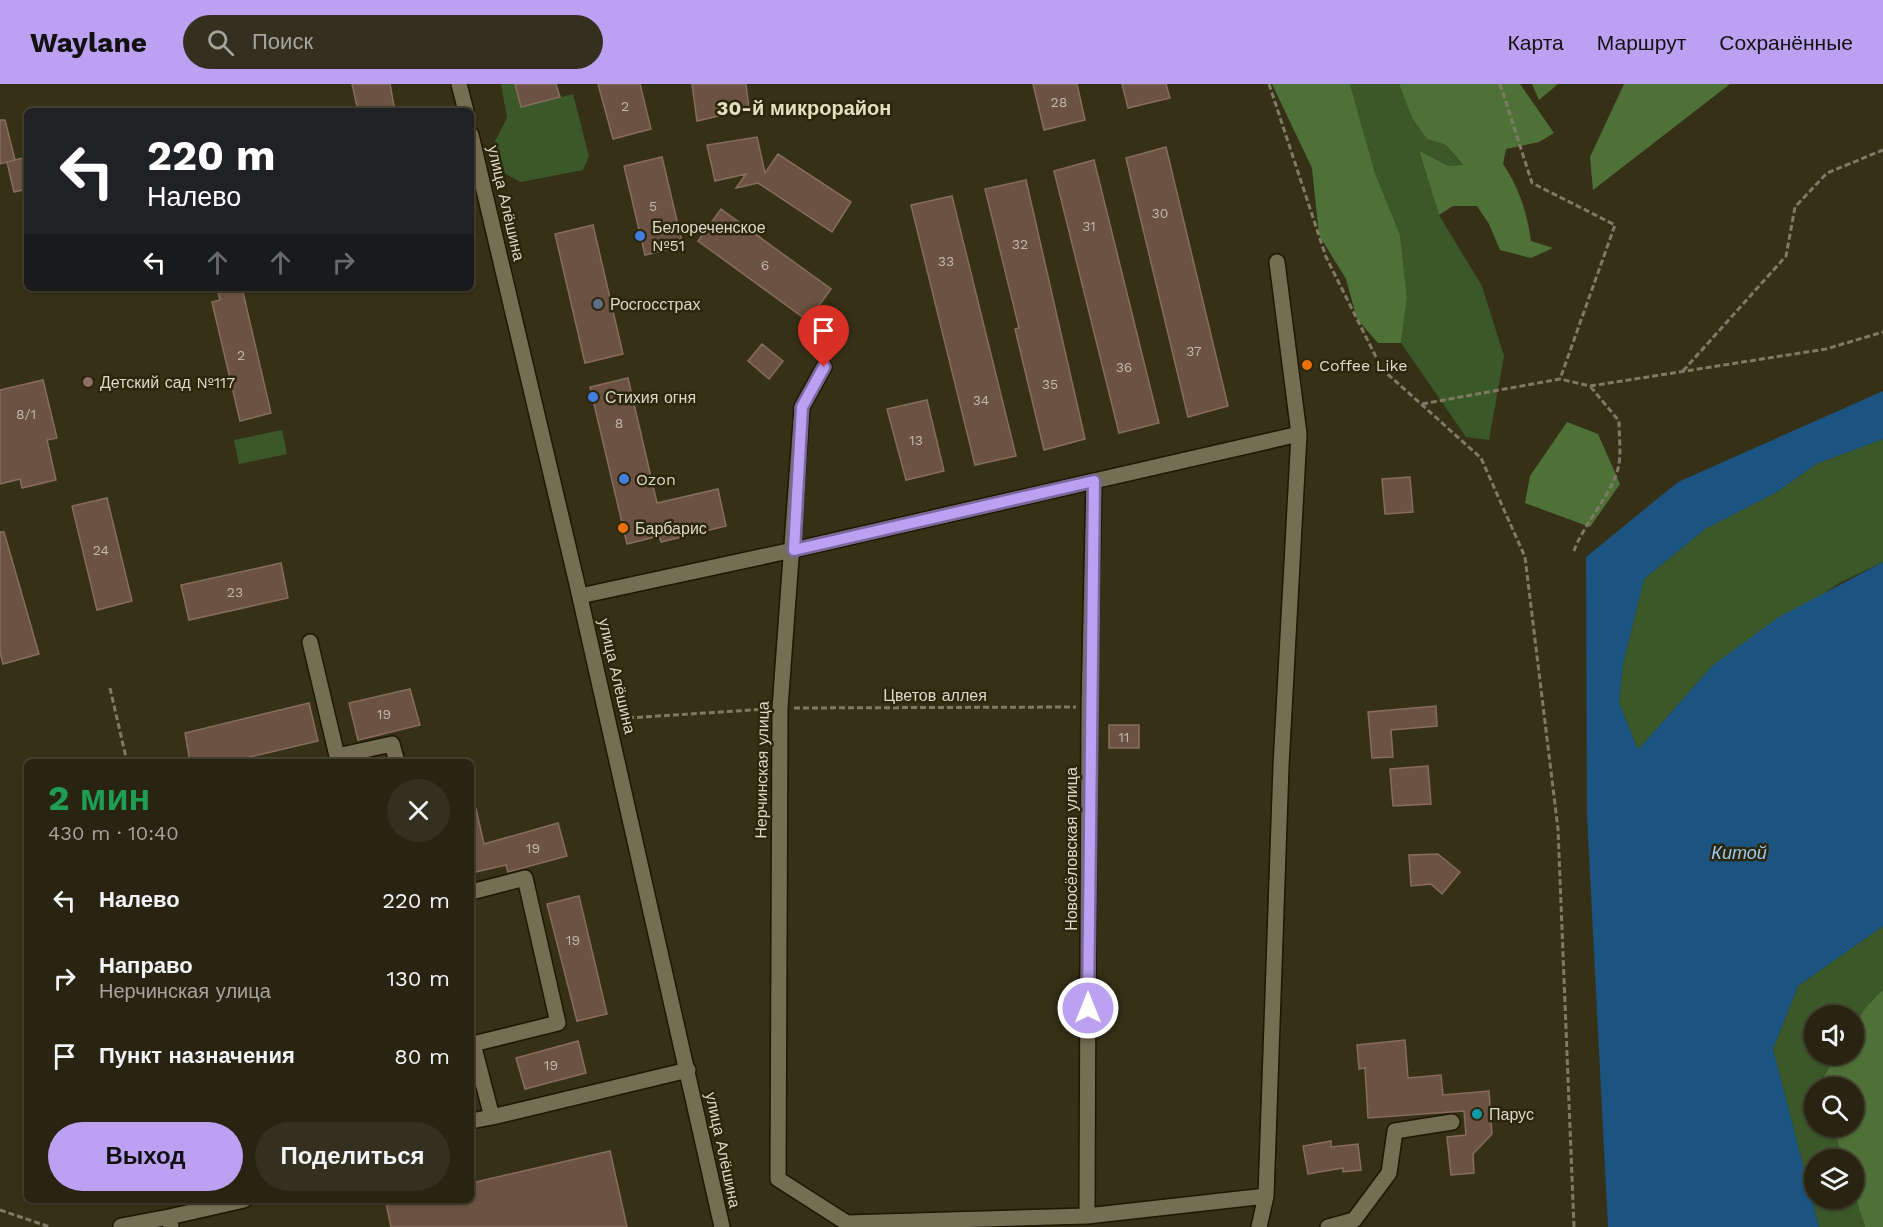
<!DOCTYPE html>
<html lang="ru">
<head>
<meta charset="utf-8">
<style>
	body { margin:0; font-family:"Work Sans",sans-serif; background:#34301f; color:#f1f3f6; height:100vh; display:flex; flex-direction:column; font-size:22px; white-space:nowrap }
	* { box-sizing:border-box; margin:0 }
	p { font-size:20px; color:#a5a49f }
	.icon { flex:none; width:33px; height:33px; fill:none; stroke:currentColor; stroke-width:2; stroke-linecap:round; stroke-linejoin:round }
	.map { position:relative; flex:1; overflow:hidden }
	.side { position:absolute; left:24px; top:675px; width:450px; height:444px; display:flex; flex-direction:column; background:#282411; border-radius:9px; box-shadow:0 2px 4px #0004,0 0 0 2px #444131 }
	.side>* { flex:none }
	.banner { position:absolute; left:24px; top:24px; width:450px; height:183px; border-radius:9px; box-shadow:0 2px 4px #0004,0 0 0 2px #444131; background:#202124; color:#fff; overflow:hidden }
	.fabs { position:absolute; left:1804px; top:921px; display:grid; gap:12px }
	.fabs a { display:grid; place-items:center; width:60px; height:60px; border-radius:50%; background:#282411; box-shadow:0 2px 4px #0004,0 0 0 2px #444131; font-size:30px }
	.pin { position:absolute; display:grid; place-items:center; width:51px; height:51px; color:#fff; margin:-62px -26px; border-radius:50% 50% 50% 0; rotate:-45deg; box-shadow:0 0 6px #0007 }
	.pin .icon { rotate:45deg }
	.me { position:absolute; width:66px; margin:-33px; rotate:0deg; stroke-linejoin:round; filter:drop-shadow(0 0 4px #0008) }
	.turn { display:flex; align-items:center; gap:21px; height:126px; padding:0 24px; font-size:27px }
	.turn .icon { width:78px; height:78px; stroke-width:2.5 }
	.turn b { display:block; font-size:42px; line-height:51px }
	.lanes { display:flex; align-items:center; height:57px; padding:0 24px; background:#0003; justify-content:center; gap:30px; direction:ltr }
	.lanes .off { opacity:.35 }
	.round { display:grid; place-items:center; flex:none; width:63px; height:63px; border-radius:32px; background:#34301f }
	.head { display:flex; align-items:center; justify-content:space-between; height:102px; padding:0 24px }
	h1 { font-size:36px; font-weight:700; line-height:45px; color:#1e9e55 }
	.cta { display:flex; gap:12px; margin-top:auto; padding:12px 24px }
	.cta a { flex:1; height:69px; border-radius:36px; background:#bca0f2; color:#111; font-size:24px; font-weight:700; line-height:69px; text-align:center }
	.cta a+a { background:#34301f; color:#f1f3f6 }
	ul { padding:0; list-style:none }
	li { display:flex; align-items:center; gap:18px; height:78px; padding:0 24px }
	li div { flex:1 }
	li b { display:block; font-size:22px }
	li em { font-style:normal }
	header { display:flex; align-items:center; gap:36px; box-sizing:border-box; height:84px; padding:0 30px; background:#bca0f2; color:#111 }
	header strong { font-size:28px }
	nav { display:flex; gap:33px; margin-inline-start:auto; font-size:21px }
	.search { width:420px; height:54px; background:#34301f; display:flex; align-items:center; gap:15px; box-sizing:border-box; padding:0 21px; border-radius:33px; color:#a5a49f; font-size:22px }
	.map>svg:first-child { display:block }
</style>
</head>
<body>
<header>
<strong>Waylane</strong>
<div class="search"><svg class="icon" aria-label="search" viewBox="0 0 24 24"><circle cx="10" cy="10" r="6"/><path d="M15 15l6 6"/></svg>Поиск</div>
<nav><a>Карта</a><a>Маршрут</a><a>Сохранённые</a></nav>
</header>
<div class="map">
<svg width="1883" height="1143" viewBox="0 0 1883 1143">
	<rect width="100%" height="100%" fill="#363017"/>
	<path fill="#3b5829" d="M501,0H515L521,23L573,10L589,72L583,86L521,98L500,87L494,59L507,34Z
		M1350,0H1399L1412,34L1427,55L1446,61L1463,82H1449L1419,68L1439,131L1482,202L1504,272L1489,356L1466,353L1401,259L1407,214L1400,151L1375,89Z
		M282,346L287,370L239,380L234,356Z
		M1883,355V478L1841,498L1712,582L1638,666L1619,619L1623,580L1644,495L1705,445L1777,408L1816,380Z
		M1883,842V906L1871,917L1854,944V932H1815V970L1837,971L1822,994L1824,1003L1815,1004V1042L1833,1043L1843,1075L1815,1076V1114H1854V1109L1865,1143H1819L1773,965L1798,902Z"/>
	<path fill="#4e7137" d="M1272,0H1350L1375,89L1400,151L1407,214L1401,259H1378L1357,235L1346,195L1319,151L1312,84Z
		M1399,0H1520L1554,49L1539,58L1506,65L1503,80C1519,103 1527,129 1531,157L1553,164L1531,174L1500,166L1489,140L1477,122H1453L1439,131L1419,67L1449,82L1463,81L1446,61L1427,55L1412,34Z
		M1532,0H1558L1539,16Z
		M1624,0H1730L1593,106L1590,73Z
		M1567,338L1598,350L1620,400L1590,443L1525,419L1530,392Z
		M1883,906V1143H1865L1854,1109V1076L1843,1075L1833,1043L1854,1042V1004L1824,1003L1822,995L1837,971L1854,970C1854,940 1859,927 1883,906Z"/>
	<path fill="#1b5481" d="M1883,307V355L1816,380L1777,408L1705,445L1644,495L1623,580L1619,619L1638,666L1712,582L1779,533L1883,478V842L1798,902L1773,965L1819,1143H1608L1587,731L1586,473L1678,398Z"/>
	<path fill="#6b5243" stroke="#866d5d" stroke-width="1.5" d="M352,0H390L395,27H358Z
		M515,0H556L560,13L521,23Z
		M598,0H640L651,45L613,55Z
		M692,0H746L749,25L697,37Z
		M1033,0H1077L1085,36L1044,46Z
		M1122,0H1166L1170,14L1128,24Z
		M0,36H5L15,76L0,80Z
		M757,53L765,89L778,70L851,118L832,148L758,99L736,104L746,90L715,97L707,61Z
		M1166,63L1228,322L1188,333L1126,74Z
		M27,73V105L14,108L7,78Z
		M662,73L683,162L645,171L624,82Z
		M1094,76L1159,339L1119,349L1054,87Z
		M1026,96L1085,355L1044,366L1015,245L1019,244L985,105Z
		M952,112L1016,372L975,381L911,121Z
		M721,125L831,205L808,237L698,157Z
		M593,141L623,270L585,279L555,150Z
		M217,204H242L271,329L240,337L212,218L220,216Z
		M762,260L783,277L769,295L748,277Z
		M628,294L657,419L718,405L726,442L661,458L659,452L627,460L590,303Z
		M43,296L57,354L47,356L56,396L22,404L20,395L0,400V306Z
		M927,316L944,387L906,396L887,325Z
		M1410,393L1413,428L1385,430L1382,395Z
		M107,414L132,517L97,526L72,422Z
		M0,448H4L39,570L3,580L0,569Z
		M281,479L288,514L189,536L181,501Z
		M410,605L420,641L358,656L349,619Z
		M309,619L318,657L228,678H190L185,649Z
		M1436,622L1437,642L1391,646L1393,673L1372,674L1368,628Z
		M1109,641H1139V664H1109Z
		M1428,682L1431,720L1393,722L1390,685Z
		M476,725L484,760L558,739L567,772L508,788L506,781L471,789V726Z
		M1438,770L1460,788L1442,810L1431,800L1411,802L1409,771Z
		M579,812L607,930L577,937L547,820Z
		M1405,956L1408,994L1441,991L1443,1011L1489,1007L1492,1050L1473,1070L1474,1089L1451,1091L1447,1053L1466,1051L1464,1027L1368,1034L1365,984L1359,985L1357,961Z
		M578,957L586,989L525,1005L516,974Z
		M1331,1057V1063L1358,1060L1361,1086L1343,1088V1084L1308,1090L1303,1062Z
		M610,1067L627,1143H391L386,1119L399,1116H471V1099Z"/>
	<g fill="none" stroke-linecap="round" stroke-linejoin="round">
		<g stroke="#1e1701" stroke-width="18">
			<path id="minor" d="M459,0L466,27
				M471,51L577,500L722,1143
				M824,283L802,323L780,624L778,1095L847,1139L1087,1132L1266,1112
				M580,512L793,466L1299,350
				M310,558L337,672L392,660L397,678
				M471,808L525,794L558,939L473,960L492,1033L688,986
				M471,1037L492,1033
				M1087,1132L1089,623L1094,397
				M121,1142L169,1133
				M171,1143L169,1133L244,1116
				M1259,1143L1266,1112L1281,682L1299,350L1277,178
				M1328,1143L1354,1136L1389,1089L1395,1047L1452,1038"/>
		</g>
		<path stroke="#7f7a65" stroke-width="3" stroke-dasharray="6 3" stroke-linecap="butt" d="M1269,0L1326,173L1382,285L1481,374L1525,473L1558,745L1574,1143
			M1500,0L1532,99L1615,141L1560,295
			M1683,287L1786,172L1795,123L1827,89L1883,66
			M1422,320L1560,295L1590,302L1826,265L1883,248
			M1574,467C1584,438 1614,409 1619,380C1621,366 1619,351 1619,337L1590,302
			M110,604L127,678
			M794,624L1076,623
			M628,634L767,625
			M0,1126L50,1143"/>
		<use href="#minor" stroke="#756e53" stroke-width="15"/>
	</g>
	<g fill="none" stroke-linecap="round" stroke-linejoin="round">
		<g stroke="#7a689d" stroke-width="15">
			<path id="route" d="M824,283L802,323L794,466L1094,397L1088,924"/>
		</g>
		<use href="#route" stroke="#bca0f2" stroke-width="10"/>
	</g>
	<g fill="#3f7fe0" stroke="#2c260d" stroke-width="2">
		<circle cx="640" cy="152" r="6"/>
		<circle cx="593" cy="313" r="6"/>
		<circle cx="624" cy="395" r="6"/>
	</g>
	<circle fill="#5c6f8a" stroke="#2c260d" stroke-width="2" cx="598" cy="220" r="6"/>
	<g fill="#e8710a" stroke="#2c260d" stroke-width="2">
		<circle cx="1307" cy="281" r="6"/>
		<circle cx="623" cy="444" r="6"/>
	</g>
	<circle fill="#8d6e63" stroke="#2c260d" stroke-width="2" cx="88" cy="298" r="6"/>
	<circle fill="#0f9aa8" stroke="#2c260d" stroke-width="2" cx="1477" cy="1030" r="6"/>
	<g text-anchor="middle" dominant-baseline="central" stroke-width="5" stroke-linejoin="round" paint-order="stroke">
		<g font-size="14" fill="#c0b7a8">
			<text x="1059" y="18">28</text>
			<text x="625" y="22">2</text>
			<text x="653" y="122">5</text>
			<text x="1160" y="129">30</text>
			<text x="1089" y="142">31</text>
			<text x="1020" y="160">32</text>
			<text x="946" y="177">33</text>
			<text x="765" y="181">6</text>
			<text x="1194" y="267">37</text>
			<text x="241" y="271">2</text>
			<text x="1124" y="283">36</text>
			<text x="1050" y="300">35</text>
			<text x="981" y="316">34</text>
			<text x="26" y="330">8/1</text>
			<text x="619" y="339">8</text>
			<text x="916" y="356">13</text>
			<text x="101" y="466">24</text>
			<text x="235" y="508">23</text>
			<text x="384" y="630">19</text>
			<text x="1124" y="653">11</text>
			<text x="533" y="764">19</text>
			<text x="573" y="856">19</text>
			<text x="551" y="981">19</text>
		</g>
		<g font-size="16" fill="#ddd9ca" stroke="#2c260d">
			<text transform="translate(506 119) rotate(77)">улица Алёшина</text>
			<text transform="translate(617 592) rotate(77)">улица Алёшина</text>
			<text x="935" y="611">Цветов аллея</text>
			<text transform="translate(762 686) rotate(-89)">Нерчинская улица</text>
			<text transform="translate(1071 765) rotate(-90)">Новосёловская улица</text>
			<text transform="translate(723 1066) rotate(78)">улица Алёшина</text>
		</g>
		<g font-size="16" fill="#ddd9ca" stroke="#2c260d" text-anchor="start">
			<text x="652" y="143">Белореченское<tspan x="652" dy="18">№51</tspan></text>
			<text x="610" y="220">Росгосстрах</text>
			<text x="1319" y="281">Coffee Like</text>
			<text x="100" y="298">Детский сад №117</text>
			<text x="605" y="313">Стихия огня</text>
			<text x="636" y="395">Ozon</text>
			<text x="635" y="444">Барбарис</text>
			<text x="1489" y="1030">Парус</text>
		</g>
		<g font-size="18" font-style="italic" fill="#9cc9f1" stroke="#2c260d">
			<text x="1739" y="768">Китой</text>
		</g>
		<g font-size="20" font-weight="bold" fill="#e6dec0" stroke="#2c260d">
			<text x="804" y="24">30-й микрорайон</text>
		</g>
	</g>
</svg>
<div class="fabs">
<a><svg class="icon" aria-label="sound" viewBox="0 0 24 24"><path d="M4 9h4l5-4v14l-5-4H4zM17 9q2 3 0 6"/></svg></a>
<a><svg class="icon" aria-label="search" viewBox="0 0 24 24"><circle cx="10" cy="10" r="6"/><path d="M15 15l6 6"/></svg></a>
<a><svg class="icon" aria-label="layers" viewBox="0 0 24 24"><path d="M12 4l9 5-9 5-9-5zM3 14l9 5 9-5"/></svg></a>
</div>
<div class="pin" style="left:824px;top:283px;background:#d93025"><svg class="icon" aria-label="arrive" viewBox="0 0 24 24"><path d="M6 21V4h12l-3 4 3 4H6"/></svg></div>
<svg class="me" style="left:1088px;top:924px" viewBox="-20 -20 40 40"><circle r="17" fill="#bca0f2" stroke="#fff" stroke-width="3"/><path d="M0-11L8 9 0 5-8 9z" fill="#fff"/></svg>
<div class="banner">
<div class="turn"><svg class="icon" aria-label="left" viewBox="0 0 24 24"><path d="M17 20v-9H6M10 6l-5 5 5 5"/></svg><div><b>220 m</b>Налево</div></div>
<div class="lanes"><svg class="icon" aria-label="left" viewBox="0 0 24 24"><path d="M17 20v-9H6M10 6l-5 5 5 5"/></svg><svg class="icon off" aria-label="ahead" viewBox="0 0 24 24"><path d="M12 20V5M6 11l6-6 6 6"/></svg><svg class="icon off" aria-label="ahead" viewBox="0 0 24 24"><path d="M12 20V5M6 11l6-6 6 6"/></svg><svg class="icon off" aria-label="right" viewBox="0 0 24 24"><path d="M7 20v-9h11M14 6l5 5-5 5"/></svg></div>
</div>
<section class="side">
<div class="head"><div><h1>2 мин</h1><p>430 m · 10:40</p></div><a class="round"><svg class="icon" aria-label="close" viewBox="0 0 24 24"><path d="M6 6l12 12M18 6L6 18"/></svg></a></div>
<ul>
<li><svg class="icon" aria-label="left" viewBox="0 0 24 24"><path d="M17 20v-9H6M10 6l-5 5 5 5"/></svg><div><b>Налево</b></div><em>220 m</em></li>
<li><svg class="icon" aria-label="right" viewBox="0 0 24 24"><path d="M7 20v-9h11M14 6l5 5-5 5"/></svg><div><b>Направо</b><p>Нерчинская улица</p></div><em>130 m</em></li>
<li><svg class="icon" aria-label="arrive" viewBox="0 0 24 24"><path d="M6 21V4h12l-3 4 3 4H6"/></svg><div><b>Пункт назначения</b></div><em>80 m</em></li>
</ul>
<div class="cta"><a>Выход</a><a>Поделиться</a></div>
</section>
</div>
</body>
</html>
